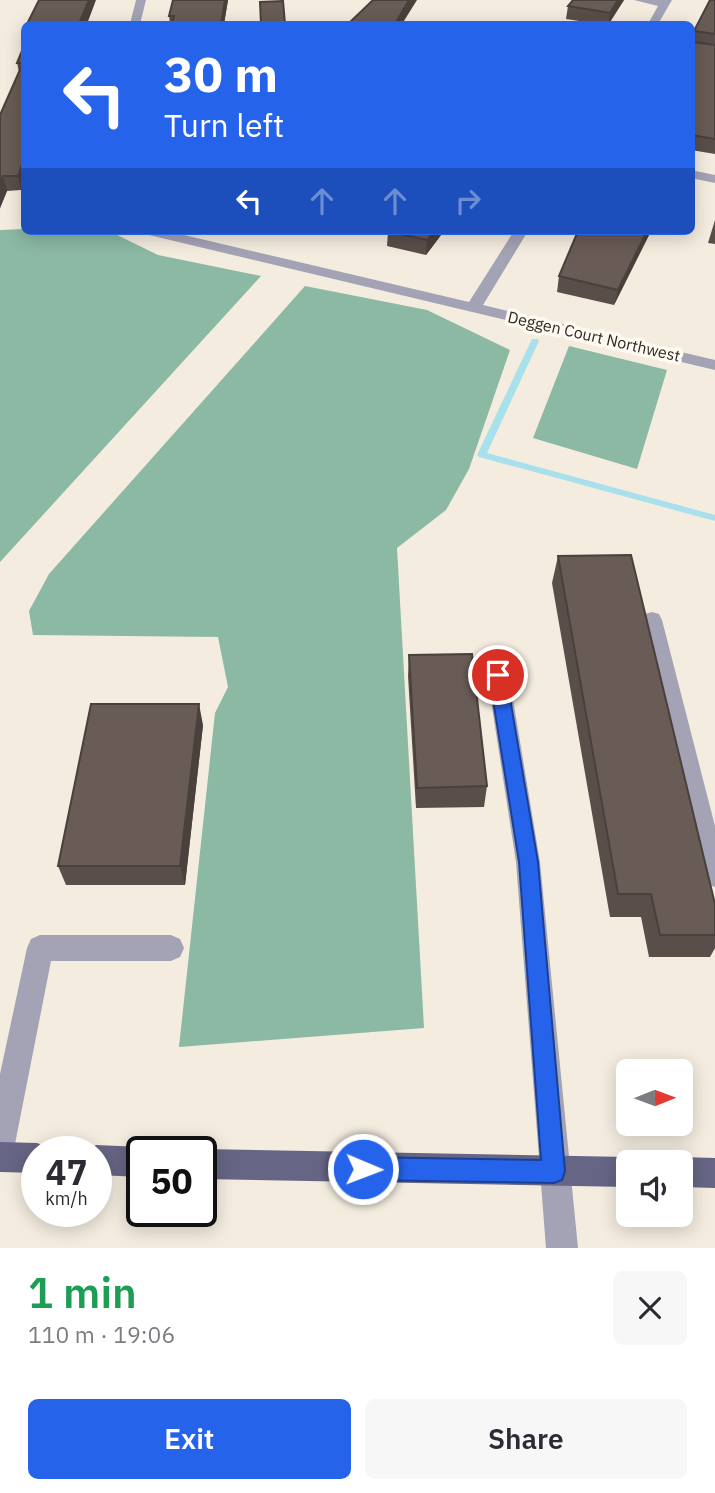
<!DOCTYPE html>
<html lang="en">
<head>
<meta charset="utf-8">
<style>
	body { margin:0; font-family:"IBM Plex Sans",sans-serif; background:#f7f7f7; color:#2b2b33; height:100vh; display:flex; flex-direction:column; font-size:26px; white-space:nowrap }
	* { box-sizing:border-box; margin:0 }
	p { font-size:23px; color:#7c7c81 }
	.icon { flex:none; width:38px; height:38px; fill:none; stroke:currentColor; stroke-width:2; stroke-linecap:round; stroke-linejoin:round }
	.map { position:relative; height:1248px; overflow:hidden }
	.details { display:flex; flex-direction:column; background:#fff; flex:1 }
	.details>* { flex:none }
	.hud { position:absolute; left:21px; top:21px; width:674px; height:214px; border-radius:10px; box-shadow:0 4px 18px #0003; background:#2563eb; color:#fff; overflow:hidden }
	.needle { width:46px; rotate:89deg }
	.fabs { position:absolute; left:616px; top:1059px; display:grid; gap:14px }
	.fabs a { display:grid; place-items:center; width:77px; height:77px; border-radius:10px; background:#fff; box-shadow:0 4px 18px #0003; font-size:35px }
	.speed { position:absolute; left:21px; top:1136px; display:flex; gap:14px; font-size:35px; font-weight:700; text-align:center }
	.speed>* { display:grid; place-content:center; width:91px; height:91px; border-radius:50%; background:#fff; box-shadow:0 4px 18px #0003; line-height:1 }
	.speed small { font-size:18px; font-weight:400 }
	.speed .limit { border:4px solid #111; border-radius:10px; background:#fff; color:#111 }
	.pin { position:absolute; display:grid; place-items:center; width:60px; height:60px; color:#fff; margin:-30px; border:4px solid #fff; border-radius:50%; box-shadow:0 2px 7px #0007 }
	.me { position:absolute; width:77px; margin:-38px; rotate:91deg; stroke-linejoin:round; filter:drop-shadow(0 0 5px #0008) }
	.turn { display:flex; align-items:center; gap:24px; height:147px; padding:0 28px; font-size:32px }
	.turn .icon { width:91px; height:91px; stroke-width:2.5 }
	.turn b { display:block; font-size:49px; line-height:60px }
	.lanes { display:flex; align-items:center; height:66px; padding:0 28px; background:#0003; justify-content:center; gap:35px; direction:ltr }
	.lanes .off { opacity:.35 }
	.round { display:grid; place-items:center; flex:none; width:74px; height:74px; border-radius:10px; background:#f7f7f7 }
	.headline { display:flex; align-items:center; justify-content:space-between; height:119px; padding:0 28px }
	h1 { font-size:42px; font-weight:600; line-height:52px; color:#1e9e55 }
	.cta { display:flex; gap:14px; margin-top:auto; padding:14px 28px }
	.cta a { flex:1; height:80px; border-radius:10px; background:#2563eb; color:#fff; font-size:28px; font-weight:600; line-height:80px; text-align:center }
	.cta a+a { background:#f7f7f7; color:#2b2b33 }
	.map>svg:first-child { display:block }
</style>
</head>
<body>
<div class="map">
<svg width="715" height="1248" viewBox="0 0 715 1248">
	<rect width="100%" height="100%" fill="#f4ecdf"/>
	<path fill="#8bb9a3" d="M24,229L109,231L158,255L261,276L0,562V230Z
		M305,286L427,310L510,350L469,469L446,510L397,548L424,1028L179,1047L215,713L228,687L218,637L33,635L29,611L49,574Z
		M569,346L667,370L637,469L533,438Z"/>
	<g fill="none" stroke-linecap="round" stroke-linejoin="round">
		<path fill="#a8e1eb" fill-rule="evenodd" d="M532,339H538L539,341L487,453L715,515V521L479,457L477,455Z"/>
		<path fill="#a3a3b5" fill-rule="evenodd" d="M136,0H146L140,24H130Z
			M634,0H672L658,24H648L658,6Z
			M691,170L715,175V183L691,178Z
			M142,231H167L469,302L514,231H528L483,305L715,360V370L149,235Z
			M652,612L659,614L662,620L715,826V887L706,884L702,876L642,620L645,614Z
			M498,666L506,669L509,675L540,862L578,1248H546L516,862L487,675L490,669Z
			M40,935H171L180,939L184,948L180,957L171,961H51L15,1144L10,1154L0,1159V1074L27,948L31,939Z"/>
		<path fill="#666585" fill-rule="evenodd" d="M0,1142L37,1143L48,1147L49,1152H37V1173L0,1172Z
			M96,1145L142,1147L153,1152H142V1177L96,1175V1152H85Z
			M201,1149L628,1157L639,1162H628V1187L201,1179V1152H195Z
			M681,1157L715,1158V1188L681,1187V1162H670Z"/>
	</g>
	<path fill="#5a4e4a" d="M173,0H228L224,24H170L169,16Z
		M624,0L609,24H599L566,19L568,6Z
		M715,0V154L691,150V37L692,39L694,31Z
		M24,46V181L21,190L7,191L0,208V115L19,72L17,63Z
		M715,220V244L708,243Z
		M388,231H444L426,255L387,246Z
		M578,231H657L656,232L651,231L614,305L557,292L559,276Z
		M558,556L715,904V948L710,957H649L641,917H610L552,583Z
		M409,655L487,786L484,807L416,808L408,676Z
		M203,725L185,885H66L58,866Z"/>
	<path fill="#4a403c" d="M89,0H96L87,24H79Z
		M225,0H228L224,24H221Z
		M409,0H417L402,24H395Z
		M618,0H624L608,24L610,13Z
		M24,158V181L21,190L18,176Z
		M3,176L7,191L0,208V183Z
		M434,231H444L426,255L427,240Z
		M647,231H651L614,305L618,290Z
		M199,704L203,725L185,885L180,866Z"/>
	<path fill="#695b56" stroke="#4a403c" stroke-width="2" d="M39,0H89L79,24H27Z
		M173,0H225L221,24H172L174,16H169Z
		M373,0H409L395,24H348Z
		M573,0H618L610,13L568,6Z
		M710,0H715V34L694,31Z
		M283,1L285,24H261L260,2Z
		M691,37L694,42L715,45V139L691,135Z
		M24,46V158L18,176H3L0,183V115L23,63H17Z
		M387,231H434L427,240Z
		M578,231H647L618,290L559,276Z
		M631,555L715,904V935H660L651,894H618L558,556Z
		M472,654L487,786L417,788L409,655Z
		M91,704H199L180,866H58Z"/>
	<path fill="#2563eb" stroke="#184099" stroke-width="2" d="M498,668L504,670L506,675L538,862L565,1171L562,1180L554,1183L363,1180L355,1177L352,1169L355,1161L363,1157L541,1160L519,862L489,675L492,670Z"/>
	<g text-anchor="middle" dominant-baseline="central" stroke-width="7" stroke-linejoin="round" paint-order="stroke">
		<g font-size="16" fill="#2d2a25" stroke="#fefaf2">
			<text transform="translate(594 336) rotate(13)">Deggen Court Northwest</text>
		</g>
	</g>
</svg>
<div class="fabs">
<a><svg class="needle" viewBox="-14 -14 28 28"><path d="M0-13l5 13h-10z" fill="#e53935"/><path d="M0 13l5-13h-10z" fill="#7c7c81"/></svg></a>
<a><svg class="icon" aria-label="sound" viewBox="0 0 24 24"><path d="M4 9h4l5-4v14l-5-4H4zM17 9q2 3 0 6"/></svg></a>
</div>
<div class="speed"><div>47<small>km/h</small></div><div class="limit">50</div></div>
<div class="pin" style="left:498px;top:675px;background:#d93025"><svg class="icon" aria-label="arrive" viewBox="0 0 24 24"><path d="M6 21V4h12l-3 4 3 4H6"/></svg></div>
<svg class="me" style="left:363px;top:1169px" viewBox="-20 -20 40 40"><circle r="17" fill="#2563eb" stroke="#fff" stroke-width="3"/><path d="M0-11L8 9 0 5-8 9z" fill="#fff"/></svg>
<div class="hud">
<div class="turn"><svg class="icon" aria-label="left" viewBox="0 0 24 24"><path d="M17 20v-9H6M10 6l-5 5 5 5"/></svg><div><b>30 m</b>Turn left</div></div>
<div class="lanes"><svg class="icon" aria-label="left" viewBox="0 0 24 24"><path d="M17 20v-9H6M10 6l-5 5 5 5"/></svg><svg class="icon off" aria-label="ahead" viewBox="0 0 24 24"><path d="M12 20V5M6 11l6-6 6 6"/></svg><svg class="icon off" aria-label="ahead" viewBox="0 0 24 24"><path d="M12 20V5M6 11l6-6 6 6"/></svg><svg class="icon off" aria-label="right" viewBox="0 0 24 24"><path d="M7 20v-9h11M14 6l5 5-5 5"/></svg></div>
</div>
</div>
<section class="details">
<div class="headline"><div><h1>1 min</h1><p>110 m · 19:06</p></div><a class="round"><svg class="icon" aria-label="close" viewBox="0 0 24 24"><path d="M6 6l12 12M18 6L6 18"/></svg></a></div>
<div class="cta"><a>Exit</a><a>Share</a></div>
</section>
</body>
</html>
